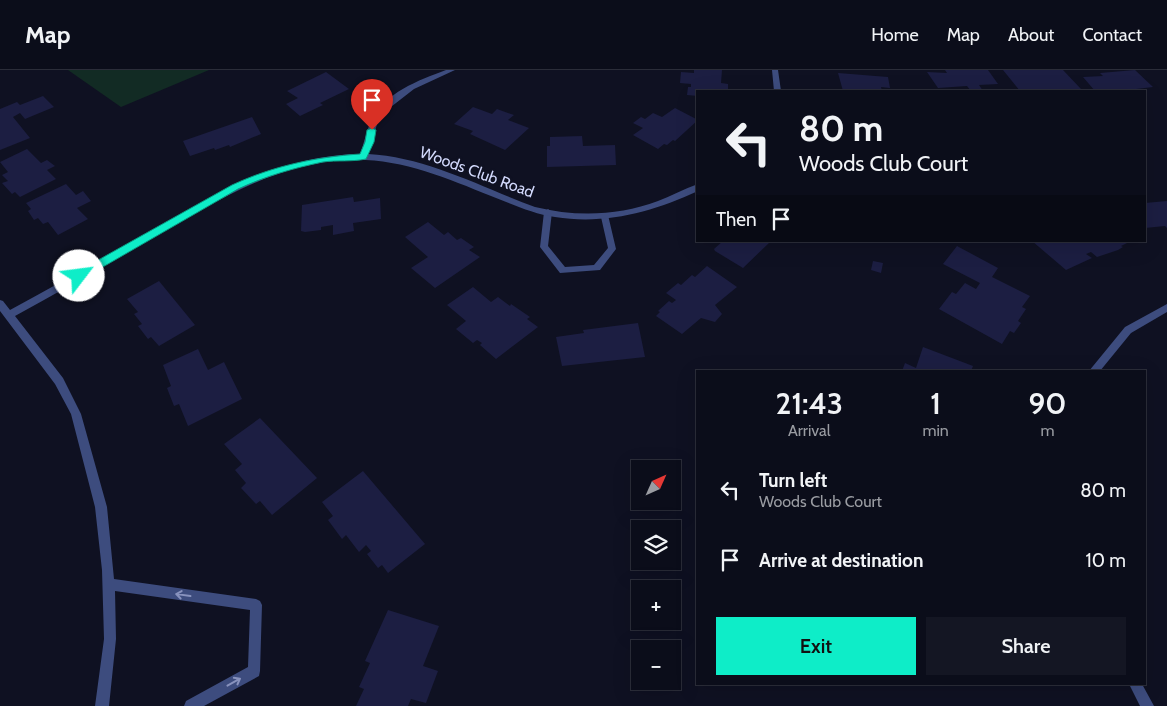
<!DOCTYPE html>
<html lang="en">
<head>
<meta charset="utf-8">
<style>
	body { margin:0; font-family:Cabin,sans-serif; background:#141623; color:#f1f3f6; height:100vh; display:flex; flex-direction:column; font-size:19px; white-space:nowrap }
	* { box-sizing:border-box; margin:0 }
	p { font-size:16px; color:#9a9ca2 }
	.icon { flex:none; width:28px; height:28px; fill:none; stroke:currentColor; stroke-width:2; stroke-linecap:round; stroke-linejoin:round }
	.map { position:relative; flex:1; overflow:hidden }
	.drawer { position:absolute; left:696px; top:300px; width:450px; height:315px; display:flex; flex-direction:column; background:#0b0d1a; border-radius:0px; box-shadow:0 5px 20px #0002,0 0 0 1px #2b2d39 }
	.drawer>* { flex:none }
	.top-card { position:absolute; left:696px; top:20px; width:450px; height:152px; border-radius:0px; box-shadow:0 5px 20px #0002,0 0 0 1px #2b2d39; background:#0b0d1a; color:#f1f3f6; overflow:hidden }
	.needle { width:32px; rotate:45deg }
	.fabs { position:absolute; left:631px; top:390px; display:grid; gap:10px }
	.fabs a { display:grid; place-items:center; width:50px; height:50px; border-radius:0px; background:#0b0d1a; box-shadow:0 5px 20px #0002,0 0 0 1px #2b2d39; font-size:25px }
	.pin { position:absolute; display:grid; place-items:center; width:42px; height:42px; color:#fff; margin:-51px -21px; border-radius:50% 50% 50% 0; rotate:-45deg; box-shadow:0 0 5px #0007 }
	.pin .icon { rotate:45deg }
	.me { position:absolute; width:55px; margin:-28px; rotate:60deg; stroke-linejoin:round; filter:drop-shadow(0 0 4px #0008) }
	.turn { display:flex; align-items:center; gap:18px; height:105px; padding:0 20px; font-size:22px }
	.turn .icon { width:65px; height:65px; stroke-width:2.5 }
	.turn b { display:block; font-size:35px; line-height:42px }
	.then { display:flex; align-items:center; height:48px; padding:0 20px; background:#0003; gap:10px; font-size:19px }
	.eta { display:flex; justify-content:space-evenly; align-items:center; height:85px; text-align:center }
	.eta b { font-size:30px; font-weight:600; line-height:35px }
	.primary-button { display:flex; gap:10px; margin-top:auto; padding:10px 20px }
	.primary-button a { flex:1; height:58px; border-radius:0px; background:#0eedc8; color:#111; font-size:20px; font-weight:600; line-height:58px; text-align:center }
	.primary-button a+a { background:#141623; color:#f1f3f6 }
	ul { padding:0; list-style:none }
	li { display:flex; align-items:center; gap:15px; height:70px; padding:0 20px }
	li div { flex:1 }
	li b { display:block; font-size:19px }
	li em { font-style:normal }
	header { display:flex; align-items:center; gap:30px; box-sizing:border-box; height:70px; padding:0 25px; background:#0b0d1a; border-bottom:1px solid #2b2d39 }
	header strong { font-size:24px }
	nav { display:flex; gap:28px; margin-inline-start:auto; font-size:18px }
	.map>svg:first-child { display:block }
</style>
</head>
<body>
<header>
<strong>Map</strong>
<nav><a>Home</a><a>Map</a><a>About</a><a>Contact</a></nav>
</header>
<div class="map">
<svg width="1167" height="636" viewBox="0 0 1167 636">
	<rect width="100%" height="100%" fill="#0f1122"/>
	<path fill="#122b24" d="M68,0H209L121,37Z"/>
	<path fill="#1c1e42" d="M694,0H722L721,13L728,14V21H698V26L687,25L688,17H691V14L680,13L681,2L694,3Z
		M945,0H988L998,14L979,15L983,21H971L967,16L938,18L927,2L947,3Z
		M1003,0H1063L1081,19L1070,21H1020Z
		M1135,0L1153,17L1136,19L1139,21H1126L1124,19L1095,21L1083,7L1103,6L1100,3Z
		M326,2L349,19L320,33L323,35L300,46L286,34L298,28L287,21Z
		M838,3L888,7L890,18L881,17L882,21H843Z
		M43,26L54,37L25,49L20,43L13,47L30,68L0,80V39L17,32L20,35Z
		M473,37L492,44L497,39L511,44L514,45L508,50L529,58L505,80L470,64L473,61L454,54Z
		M675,38L698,50L675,71L673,70L667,75L664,74L658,79L633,65L643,58L633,53L641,47L645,49L653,43L662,47Z
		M252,47L261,64L230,77L229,75L215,80L214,78L190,86L183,71Z
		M582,66L583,76L615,75L616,95L547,97V76H550V67Z
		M27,79L41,93L47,90L55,96L47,100L56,109L20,127L15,122L12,124L2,113L8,111L2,105L8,102L0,92Z
		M66,114L76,125L83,121L91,131L77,138L88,149L58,165L48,152L43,154L38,148L34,150L28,141L31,139L26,133Z
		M353,127L354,132L380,128L381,149L353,153L354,161L333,165V155L321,157V160L305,162L301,161L302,135Z
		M1167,131V158L1165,156L1145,158V133Z
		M428,152L444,165L448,162L457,170L461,168L474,177L469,180L480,187L435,218L411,198L428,187L405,167Z
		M723,171L726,173L728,171H771L743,198L715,181L714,179Z
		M1032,171H1131L1121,176L1123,177L1118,180L1097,187L1091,182L1086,184L1092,188L1066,200Z
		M957,176L998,198L992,207L1030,226L1022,237L1026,239L1018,251L1021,253L1014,263L1010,261L1002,274L939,239L952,222L956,224L965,213L976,219L980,213L943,194Z
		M873,191L883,193L881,203L871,200Z
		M707,196L737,217L715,235L722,244L715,252L701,248L682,264L656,246L660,242L658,241L669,231L672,233L676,230L666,223L678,213L681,215L692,205L695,207Z
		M159,211L195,255L159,276L151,267L148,269L138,256L142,254L134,244L138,242L127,229Z
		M473,217L491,232L498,227L510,236L511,234L530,247L527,249L538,257L496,289L480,275L482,273L477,270L473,273L456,259L466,251L447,235Z
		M638,253L645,287L562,296L556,267L584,263L583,260Z
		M923,277L973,296L971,301H902L905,293L916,298Z
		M198,279L208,300L224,292L242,329L188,356L179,334L174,336L167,318L171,316L163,295Z
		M260,348L317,408L272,445L260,431L256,434L241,418L246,413L235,400L242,394L224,374Z
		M363,401L425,474L388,503L382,495L378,498L367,484L371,481L366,475L359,482L346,465L342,469L328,450L333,446L322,432Z
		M388,540L439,556L423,596L438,601L426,633L411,629L408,636H356L364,619L359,617L370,593L365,591Z"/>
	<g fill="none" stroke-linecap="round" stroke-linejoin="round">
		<path fill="#3d4c7e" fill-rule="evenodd" d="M548,139L552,142L548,176L565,197L594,195L608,178L601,147L602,145H608L616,179L600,200L560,203L540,177L544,142Z"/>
		<path fill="#3d4c7e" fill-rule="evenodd" d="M446,0H455L414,19L387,40L378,51L368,84C426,87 481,117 535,137C576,147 618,146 658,131C671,126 684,119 698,114V121C653,142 605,155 555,147C533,144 512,134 491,126C444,107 398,87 346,90C274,93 210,135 149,170C105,196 60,221 15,246L63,308L81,344L107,437L114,509L256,529L260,531L262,535L260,601L259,606L204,636H184L186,631L248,597L250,540L115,521L116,569L109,636H95L104,569L102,500L95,437L71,344L55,314L0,241V230L3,231L10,240C54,216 99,191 143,166C211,127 279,85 360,84C364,74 366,62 371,51C384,23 419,10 446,0Z
			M772,0H778L781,21H774Z
			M1167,234V242L1131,263L1100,301H1089L1125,257Z
			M1129,614H1142L1154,636H1140Z"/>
	</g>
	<defs><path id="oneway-shaft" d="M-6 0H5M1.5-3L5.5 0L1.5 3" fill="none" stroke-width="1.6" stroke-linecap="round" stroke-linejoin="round" transform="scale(1.25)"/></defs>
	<g stroke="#8892bd">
		<use href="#oneway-shaft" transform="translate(183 525) rotate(-172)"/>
		<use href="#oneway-shaft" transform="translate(234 612) rotate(-29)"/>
	</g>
	<path fill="#0eedc8" stroke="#099a82" d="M372,58L376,60L374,72L366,89C352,92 337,90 323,92C294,98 266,106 238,119L82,209H75L74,206L75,203L232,115C273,96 315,87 360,84L365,72L367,60Z"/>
	<g text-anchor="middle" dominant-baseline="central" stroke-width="5" stroke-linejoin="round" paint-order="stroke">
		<g font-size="16" fill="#d2d9fc" stroke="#0f1122">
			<text transform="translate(477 102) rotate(20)">Woods Club Road</text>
		</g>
	</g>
</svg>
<div class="fabs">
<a><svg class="needle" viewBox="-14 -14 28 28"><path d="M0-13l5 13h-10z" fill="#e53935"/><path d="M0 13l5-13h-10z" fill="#9a9ca2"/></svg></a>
<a><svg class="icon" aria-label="layers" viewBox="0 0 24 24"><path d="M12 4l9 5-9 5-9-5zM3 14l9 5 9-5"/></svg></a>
<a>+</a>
<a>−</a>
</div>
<div class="pin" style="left:372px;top:60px;background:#d93025"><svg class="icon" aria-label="arrive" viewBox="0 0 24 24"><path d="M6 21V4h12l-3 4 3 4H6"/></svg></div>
<svg class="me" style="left:79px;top:206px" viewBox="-20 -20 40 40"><circle r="19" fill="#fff"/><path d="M0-13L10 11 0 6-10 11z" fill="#0eedc8"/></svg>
<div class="top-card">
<div class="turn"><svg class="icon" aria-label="left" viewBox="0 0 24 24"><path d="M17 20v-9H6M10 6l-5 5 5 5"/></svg><div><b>80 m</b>Woods Club Court</div></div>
<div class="then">Then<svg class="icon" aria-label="arrive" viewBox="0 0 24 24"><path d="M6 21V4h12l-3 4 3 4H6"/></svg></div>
</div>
<section class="drawer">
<div class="eta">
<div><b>21:43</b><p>Arrival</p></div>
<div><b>1</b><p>min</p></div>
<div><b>90</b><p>m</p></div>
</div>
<ul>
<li><svg class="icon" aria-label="left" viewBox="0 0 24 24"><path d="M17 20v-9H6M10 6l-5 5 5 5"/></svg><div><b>Turn left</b><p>Woods Club Court</p></div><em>80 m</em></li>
<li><svg class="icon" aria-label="arrive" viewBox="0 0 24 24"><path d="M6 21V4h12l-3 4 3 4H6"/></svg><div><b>Arrive at destination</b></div><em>10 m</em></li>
</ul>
<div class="primary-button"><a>Exit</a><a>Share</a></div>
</section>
</div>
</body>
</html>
